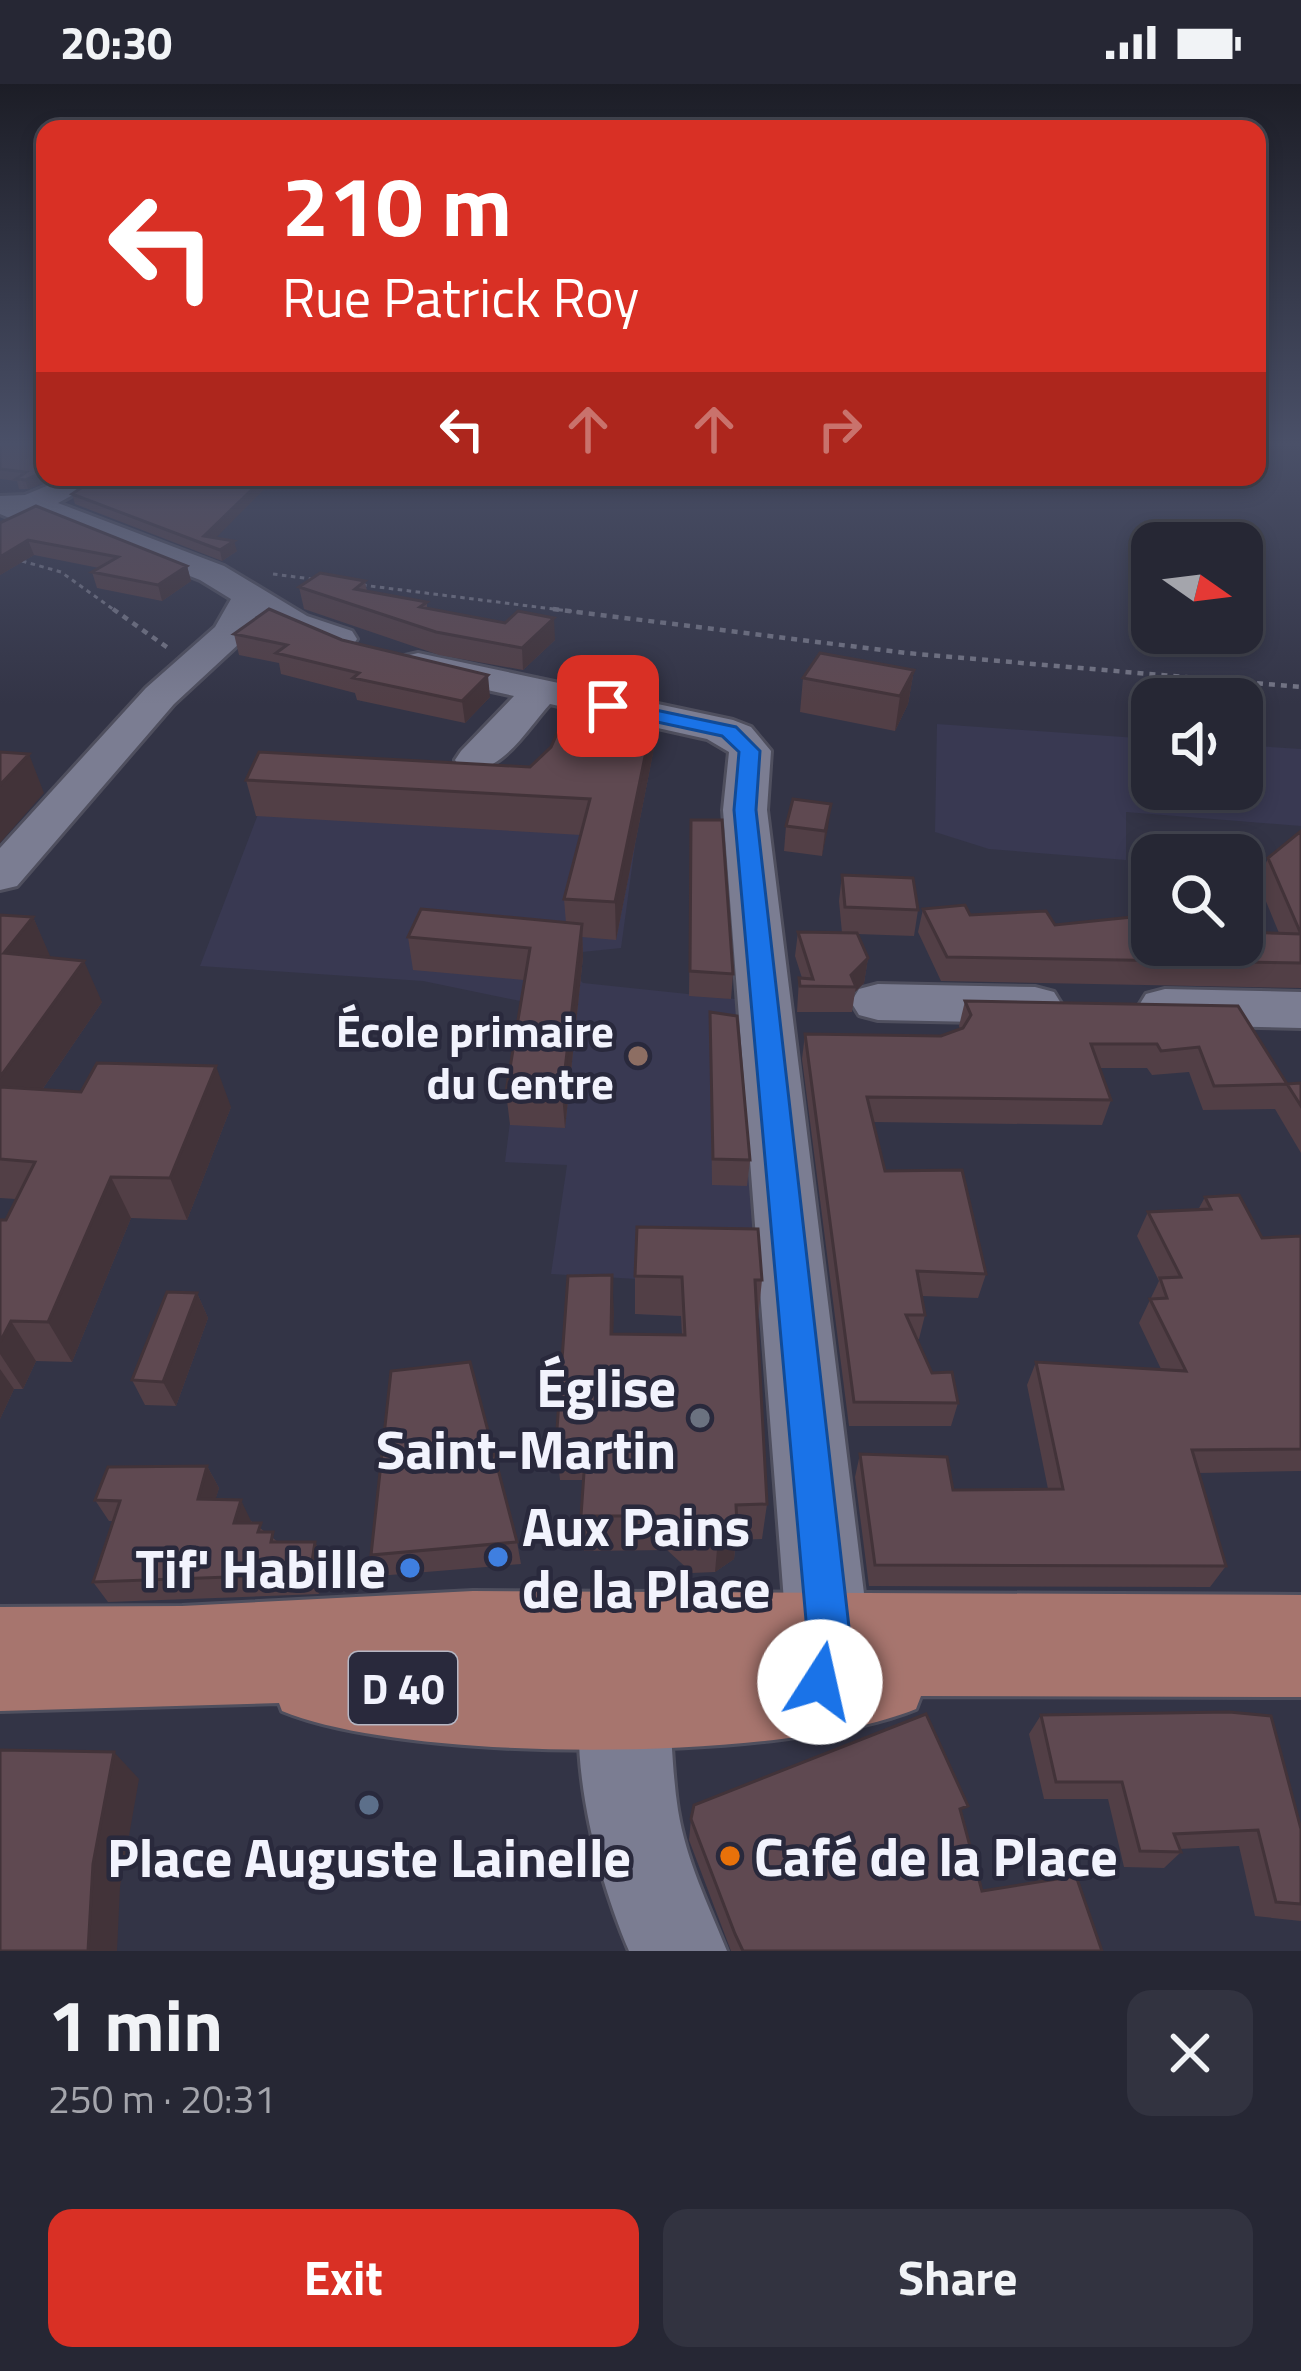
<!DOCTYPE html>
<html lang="en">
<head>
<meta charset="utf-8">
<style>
	body { margin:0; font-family:"Titillium Web",sans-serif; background:#323340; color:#f1f3f6; height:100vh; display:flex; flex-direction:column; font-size:45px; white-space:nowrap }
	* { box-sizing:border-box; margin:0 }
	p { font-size:39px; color:#a4a5ac }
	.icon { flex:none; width:66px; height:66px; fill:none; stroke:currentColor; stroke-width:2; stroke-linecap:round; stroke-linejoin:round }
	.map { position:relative; height:1867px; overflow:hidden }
	.drawer { display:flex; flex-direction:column; background:#262734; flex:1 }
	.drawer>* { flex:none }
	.guide { position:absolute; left:36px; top:36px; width:1230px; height:366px; border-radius:24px; box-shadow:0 6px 18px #0003,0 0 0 3px #42444f; background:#d93025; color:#fff; overflow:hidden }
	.needle { width:78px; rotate:104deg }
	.buttons { position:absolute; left:1131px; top:438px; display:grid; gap:24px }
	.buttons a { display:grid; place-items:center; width:132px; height:132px; border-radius:24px; background:#262734; box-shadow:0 6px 18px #0003,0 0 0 3px #42444f; font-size:60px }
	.pin { position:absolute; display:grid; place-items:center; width:102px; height:102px; color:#fff; margin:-51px; border-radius:24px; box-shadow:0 6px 18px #0006 }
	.me { position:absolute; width:132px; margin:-66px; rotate:10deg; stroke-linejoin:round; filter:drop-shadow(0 0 9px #0008) }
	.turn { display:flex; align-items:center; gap:42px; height:252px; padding:0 48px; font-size:54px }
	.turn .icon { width:156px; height:156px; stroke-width:2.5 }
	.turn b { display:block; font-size:84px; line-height:102px }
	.lanes { display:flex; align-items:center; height:114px; padding:0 48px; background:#0003; justify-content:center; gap:60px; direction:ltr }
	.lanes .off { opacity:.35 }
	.round { display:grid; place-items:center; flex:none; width:126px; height:126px; border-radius:24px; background:#323340 }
	.headline { display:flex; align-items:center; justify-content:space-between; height:204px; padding:0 48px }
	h1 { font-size:72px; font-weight:700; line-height:90px }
	.action { display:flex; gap:24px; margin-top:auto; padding:24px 48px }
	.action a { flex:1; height:138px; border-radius:24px; background:#d93025; color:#fff; font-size:48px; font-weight:700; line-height:138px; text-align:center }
	.action a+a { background:#323340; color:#f1f3f6 }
	.status { display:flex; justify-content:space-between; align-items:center; height:84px; padding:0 60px; background:#262734; direction:ltr }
	.status svg { height:33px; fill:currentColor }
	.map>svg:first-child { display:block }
</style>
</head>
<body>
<div class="status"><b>20:30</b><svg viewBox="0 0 49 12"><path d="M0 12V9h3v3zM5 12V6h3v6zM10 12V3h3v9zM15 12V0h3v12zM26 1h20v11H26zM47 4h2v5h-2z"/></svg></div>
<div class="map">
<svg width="1301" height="1867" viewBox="0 0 1301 1867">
	<rect width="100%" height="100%" fill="#333446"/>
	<path fill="#393952" d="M937,640L1152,655V705H1242V661L1301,665V742L1126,728V776L989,765L935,748Z
		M268,704L636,754L621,864L553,871L583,899L754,917L770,1235L635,1230L637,1195L551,1190L567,1081L505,1078L525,918L423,897L200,882Z"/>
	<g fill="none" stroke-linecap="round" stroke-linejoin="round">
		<g stroke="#4f4f5e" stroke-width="6">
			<path id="minor" d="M68,393H106L58,419L224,482L307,532L352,547L357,555L352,563C321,570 282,548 256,532L242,557L174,620L17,802L0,806V764L146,604L215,543L231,515L200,496L33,430L14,436L0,430V412L25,411Z
				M418,569L733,636L751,643L771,667L767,726L873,1582L861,1612L831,1624L801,1612L789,1582L723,726L729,668L707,655L550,620C526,646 500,694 461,685L455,676L461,667L514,612L405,588L399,580L405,572Z
				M878,900L1035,903L1054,908L1062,921L1054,934L1035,939L878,936L859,931L851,918L859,905Z
				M1165,905L1301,908V944L1165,941L1146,936L1138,923L1146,910Z
				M623,1547L653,1560C675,1612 669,1670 678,1726C686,1776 708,1820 727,1867H629C594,1785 558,1645 593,1560Z"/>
		</g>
		<g stroke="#4f4f5e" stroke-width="6">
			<path id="major" d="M473,1507L1301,1511V1613L921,1612L916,1625C788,1678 410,1680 282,1627L279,1619L0,1627V1523L182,1522Z"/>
		</g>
		<path stroke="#747585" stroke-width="3" stroke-dasharray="4.5 4.5" stroke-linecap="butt" d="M22,477L61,488L117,528
			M273,490L319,496
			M362,501L577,528"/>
		<path stroke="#747585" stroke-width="4.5" stroke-dasharray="6 6" stroke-linecap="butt" d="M113,525L168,564
			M553,525L906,569L1301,603"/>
		<use href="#minor" fill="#7b7d92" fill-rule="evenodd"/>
		<use href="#major" fill="#a7756e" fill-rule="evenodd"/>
	</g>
	<path fill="#523f46" d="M0,358L45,393H57L28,405H19L17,397L0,395Z
		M275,394L215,454L237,467L222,477L75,420L72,410Z
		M0,439L187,482L191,497L162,517L97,504L92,488L99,484L34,471L0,491Z
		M365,497L367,507L427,518V524L555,556L523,586L439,571L304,525L299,503Z
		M234,550L342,556L490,613L465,639L357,616L355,609L281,590L279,579L239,571Z
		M914,586L908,620L895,647L800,628L803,594Z
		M655,624V659L616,856L582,853L583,873L565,1044L510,1041L506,1008L524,896L413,886L408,853L566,839L564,815L581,751L256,732L246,696L530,683Z
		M831,720L822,772L784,767L786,742Z
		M691,736L733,890L731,915L689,912Z
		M1301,747V904L941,897L918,848L923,825L1055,841L1152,861L1279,849L1258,798L1268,774Z
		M842,791L918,826L914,852L857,850L868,874L864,899L855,908L852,928H797L799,894H802L795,872L798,848L842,849L839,817Z
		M0,831L33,833L50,874L102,918L42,1006L231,1023L187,1136L131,1134L72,1278L36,1277L23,1305H14L0,1335V1136H6L16,1115L0,1114Z
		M965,917L1238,922L1287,1000L1301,999V1069L1275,1025L1203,1026L1189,988L1152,991L1147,984H1100L1111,1016L1102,1041L873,1038L885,1087L986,1190L978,1214L922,1212L925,1231L919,1255H917L932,1289L958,1319L951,1342H849L802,975L805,950L941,952L960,945L959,942Z
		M710,928L750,1076L747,1102L712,1101Z
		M1205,1113L1262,1154L1301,1152V1387L1199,1389L1226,1482L1210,1503L869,1502L855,1393L860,1370L953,1406L1048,1405L1027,1301L1036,1278L1161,1285L1139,1239L1159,1197L1137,1152L1148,1128L1198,1126Z
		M612,1191L613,1250L682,1251L681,1232L635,1230V1192L762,1196L758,1235L767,1420L762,1455L736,1456L734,1475L715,1488L692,1489L667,1466L584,1467L581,1432L584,1396H560L556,1359Z
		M197,1209L208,1234L176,1322L145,1321L132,1296Z
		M207,1382L219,1404L215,1416L251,1437L278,1458H315L324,1479L319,1510L108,1518L93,1498L113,1437H109L95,1416Z
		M517,1458L521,1480L378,1492L371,1471Z
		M1041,1631L1301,1745V1837L1255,1832L1239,1762L1179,1765L1181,1768L1164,1784L1124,1783L1108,1715H1044L1029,1650Z
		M962,1731L982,1807L1102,1867H731L689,1756L691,1735Z"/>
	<path fill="#423339" d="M45,387V393H57L28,405L25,396Z
		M265,393L275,394L207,463L204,452Z
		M28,456L34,471L0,491V473Z
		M234,457L237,467L222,477L220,466Z
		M187,482L191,497L162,517L158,501Z
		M554,534L555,556L523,586L522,564Z
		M914,586L908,620L895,647L900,612Z
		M488,591L490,613L465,639L462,617Z
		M655,624V659L616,856L615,818Z
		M29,670L44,709L0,759V701Z
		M831,720L828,744L822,772L825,747Z
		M33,833L51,874L4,869Z
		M582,840L583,873L565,1044L562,1011Z
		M868,874L864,899L855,908L856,903L851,891Z
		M84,877L102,918L16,1044L0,1014V993Z
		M216,982L231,1023L187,1136L170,1094Z
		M111,1093L131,1134L72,1278L48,1238Z
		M612,1191L614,1229L612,1288L611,1250Z
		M197,1209L208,1234L176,1322L163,1298Z
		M11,1237L36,1277L23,1305L0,1270V1258Z
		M0,1285L14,1305L0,1335Z
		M207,1382L219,1404L209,1437L198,1415Z
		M241,1416L251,1437L245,1460L234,1439Z
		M737,1441L734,1475L715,1488L718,1454Z
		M315,1458L324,1479L319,1510L310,1490Z
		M114,1668L139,1695L120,1803L117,1867H88L93,1780Z"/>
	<path fill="#5f4951" stroke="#423339" stroke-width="3" d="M0,358H45V387L25,396L16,395L26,388L0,385Z
		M97,393H265L204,452L234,457L220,466L72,410Z
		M36,422L187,482L158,501L92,488L118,473L28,456L0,473V439Z
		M320,489L365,497L355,505L427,518L420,523L505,539L518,527L554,534L522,564L436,548L299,503Z
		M269,525L342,556L488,591L462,617L353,594L359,589L276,569L287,561L234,550Z
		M820,569L914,586L900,612L803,594Z
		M571,618L655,624L615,818L564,815L590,715L246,696L259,668L530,683L551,663Z
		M0,668L29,670L0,701Z
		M793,715L831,720L825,747L786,742Z
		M691,736H722L733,890L690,887Z
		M1301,747V879L947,873L923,825L965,821L970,831L1046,827L1055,841L1152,831V861H1242V848L1301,850L1268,774Z
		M842,791L913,794L918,826L845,823Z
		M421,825L582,840L562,1011L506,1008L530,864L408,853Z
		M0,831L33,833L4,869L84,877L0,993Z
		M798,848L857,849L868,874L851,891L856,903L800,902L799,894L813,895Z
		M965,917L1238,922L1287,1000L1301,999V1022L1287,1000L1214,1002L1199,963L1161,967L1157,960H1091L1111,1016L867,1013L885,1087L962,1086L986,1190L917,1187L925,1231H906L932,1289L952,1288L958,1319L854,1318L805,950L941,952L963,944L971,931Z
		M710,928L737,932L750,1076L713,1075Z
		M97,979L216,982L170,1094L111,1093L48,1238L11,1237L0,1258V1136H6L35,1078L0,1075V1003L81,1008Z
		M1239,1111L1262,1154L1301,1152V1365L1192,1366L1226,1482L875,1481L860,1370L947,1373L953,1406L1063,1405L1036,1278L1186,1287L1150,1215L1167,1214L1160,1194L1181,1193L1148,1128L1211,1125L1205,1113Z
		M637,1143L758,1145L762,1196H755L767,1420L736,1421L737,1441L718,1454H694L668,1432H581L586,1360L556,1359L568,1192L612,1191L611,1250L685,1251L682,1193L635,1192Z
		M167,1208L197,1209L163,1298L132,1296Z
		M470,1278L517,1458L371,1471L391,1287Z
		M207,1382L198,1415L241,1416L234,1439H261L258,1448H273L271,1458H315L310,1490L93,1498L120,1417L95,1416L108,1383Z
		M1229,1628L1271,1632L1301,1745V1820L1276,1818L1258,1746L1174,1750L1181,1768L1140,1767L1122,1698H1056L1041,1631Z
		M926,1630L968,1722L960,1725L982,1807L1076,1792L1102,1867H743L735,1850L691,1735L694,1721Z
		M0,1666L114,1668L93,1780L88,1867H0Z"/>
	<linearGradient id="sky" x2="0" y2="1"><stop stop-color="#1c1d26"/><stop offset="0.58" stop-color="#4a5068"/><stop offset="1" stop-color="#4a5068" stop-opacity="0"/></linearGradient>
	<rect width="1301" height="620" fill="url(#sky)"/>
	<path fill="#1a73e8" stroke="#114b97" stroke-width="3" d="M608,616L736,643L760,667L756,726L855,1596L848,1612C831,1619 822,1621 805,1614L798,1598L810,1581L734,726L739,668L722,652L601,626L598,622Z"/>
	<circle fill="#8d6e63" stroke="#29293c" stroke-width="4.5" cx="638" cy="972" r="12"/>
	<circle fill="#6b7280" stroke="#29293c" stroke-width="4.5" cx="700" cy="1334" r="12"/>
	<g fill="#3f7fe0" stroke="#29293c" stroke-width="4.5">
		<circle cx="498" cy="1473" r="12"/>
		<circle cx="410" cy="1484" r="12"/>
	</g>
	<circle fill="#5c6f8a" stroke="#29293c" stroke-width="4.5" cx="369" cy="1721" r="12"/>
	<circle fill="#e8710a" stroke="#29293c" stroke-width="4.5" cx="730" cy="1772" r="12"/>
	<g text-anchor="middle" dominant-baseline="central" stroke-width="9" stroke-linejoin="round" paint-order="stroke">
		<rect fill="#29293c" stroke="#b6b6c3" stroke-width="3" x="349" y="1568" width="108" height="72" rx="9"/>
		<g font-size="42" font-weight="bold" fill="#f2f3fd">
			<text x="403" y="1604">D 40</text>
		</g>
		<g font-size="45" font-weight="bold" fill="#f2f3fd" stroke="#29293c" text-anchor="end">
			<text x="614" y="946">École primaire<tspan x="614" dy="52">du Centre</tspan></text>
		</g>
		<g font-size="54" font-weight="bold" fill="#f2f3fd" stroke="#29293c" text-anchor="end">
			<text x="676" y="1303">Église<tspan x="676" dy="62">Saint-Martin</tspan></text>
			<text x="522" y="1442" text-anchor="start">Aux Pains<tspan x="522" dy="62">de la Place</tspan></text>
			<text x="386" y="1484">Tif' Habille</text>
			<text x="754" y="1772" text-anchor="start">Café de la Place</text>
			<text x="369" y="1773" text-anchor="middle">Place Auguste Lainelle</text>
		</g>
	</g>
</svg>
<div class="buttons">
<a><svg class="needle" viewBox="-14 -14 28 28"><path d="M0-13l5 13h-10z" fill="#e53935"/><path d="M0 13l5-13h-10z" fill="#a4a5ac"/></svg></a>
<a><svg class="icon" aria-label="sound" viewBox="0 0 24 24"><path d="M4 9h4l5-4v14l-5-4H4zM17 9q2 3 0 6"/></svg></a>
<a><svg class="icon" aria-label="search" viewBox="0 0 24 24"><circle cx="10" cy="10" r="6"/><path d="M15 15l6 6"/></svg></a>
</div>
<div class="pin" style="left:608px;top:622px;background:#d93025"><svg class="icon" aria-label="arrive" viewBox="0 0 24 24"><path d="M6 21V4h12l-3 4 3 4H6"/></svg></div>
<svg class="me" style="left:820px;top:1598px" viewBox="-20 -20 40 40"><circle r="19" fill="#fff"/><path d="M0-13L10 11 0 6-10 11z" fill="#1a73e8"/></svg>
<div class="guide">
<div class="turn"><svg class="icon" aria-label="left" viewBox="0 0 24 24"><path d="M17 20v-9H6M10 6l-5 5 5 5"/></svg><div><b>210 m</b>Rue Patrick Roy</div></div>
<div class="lanes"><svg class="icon" aria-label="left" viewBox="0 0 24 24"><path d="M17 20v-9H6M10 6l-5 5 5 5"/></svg><svg class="icon off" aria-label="ahead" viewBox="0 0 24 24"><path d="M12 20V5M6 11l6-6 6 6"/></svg><svg class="icon off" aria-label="ahead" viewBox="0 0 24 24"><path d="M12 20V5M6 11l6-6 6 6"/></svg><svg class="icon off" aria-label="right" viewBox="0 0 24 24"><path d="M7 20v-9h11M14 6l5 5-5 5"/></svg></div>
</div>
</div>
<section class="drawer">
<div class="headline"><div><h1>1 min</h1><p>250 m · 20:31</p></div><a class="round"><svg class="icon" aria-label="close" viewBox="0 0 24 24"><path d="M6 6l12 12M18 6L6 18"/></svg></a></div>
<div class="action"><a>Exit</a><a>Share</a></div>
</section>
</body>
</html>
